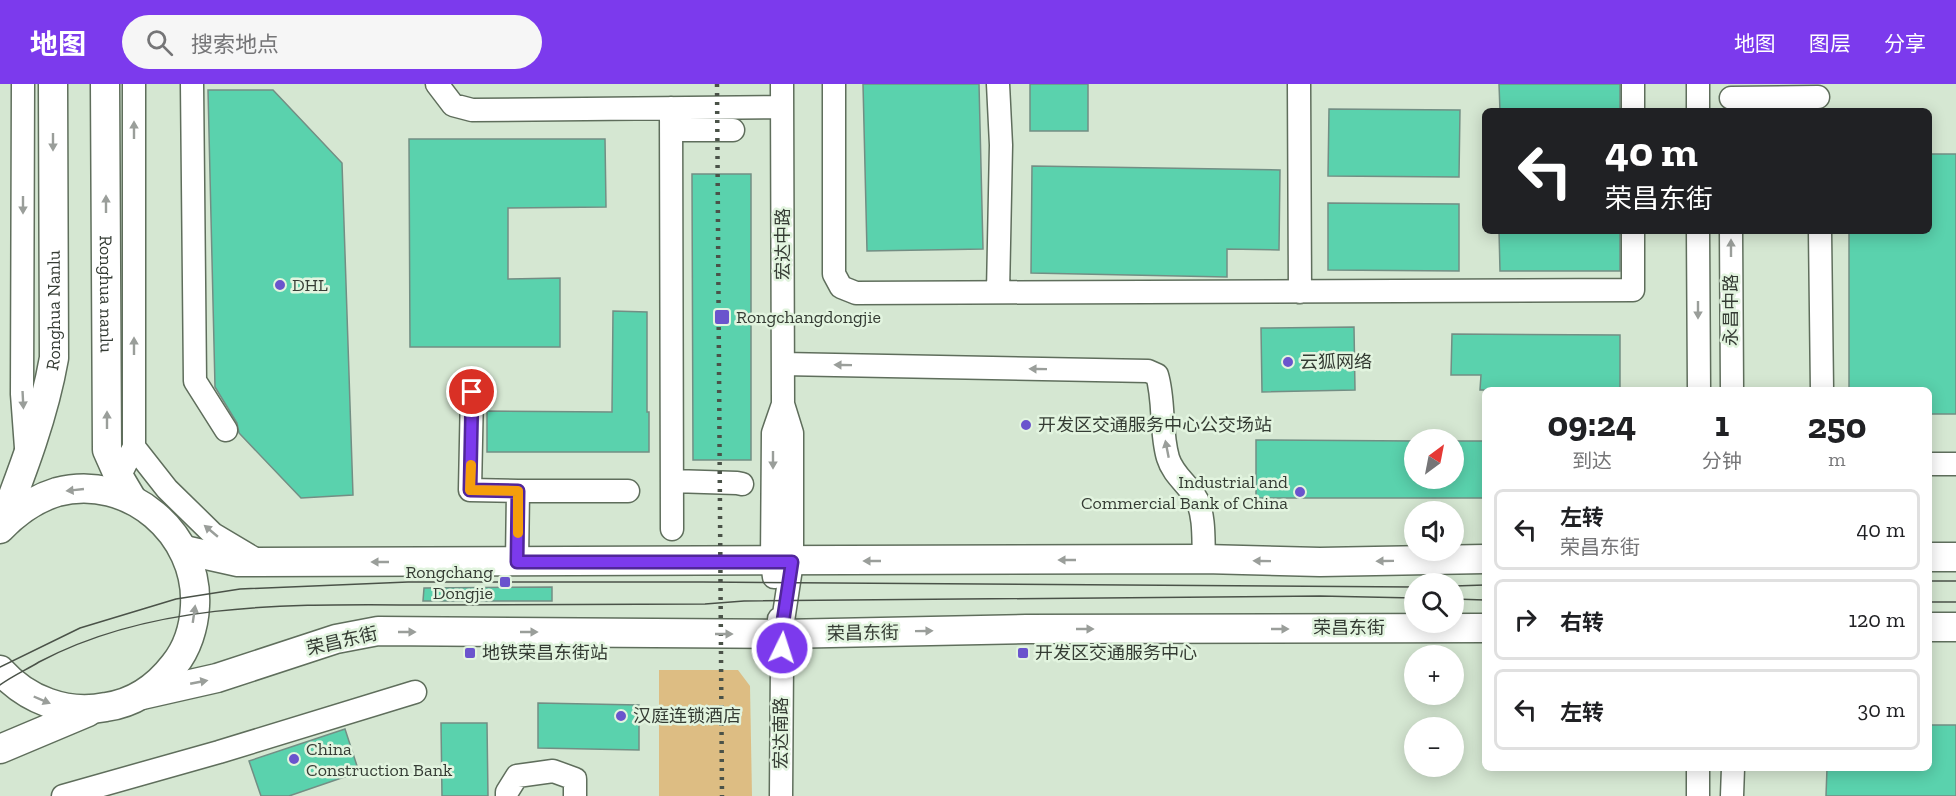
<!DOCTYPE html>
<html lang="zh">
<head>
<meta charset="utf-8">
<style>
	body { margin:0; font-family:"Zilla Slab","Noto Sans SC",serif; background:#f6f6f6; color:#202124; height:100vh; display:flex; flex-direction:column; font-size:22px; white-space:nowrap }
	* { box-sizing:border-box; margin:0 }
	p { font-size:20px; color:#757577 }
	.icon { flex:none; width:33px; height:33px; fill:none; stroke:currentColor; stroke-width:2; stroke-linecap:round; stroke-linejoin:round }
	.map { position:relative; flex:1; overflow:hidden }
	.drawer { position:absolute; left:1482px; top:303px; width:450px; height:384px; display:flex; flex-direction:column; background:#fff; border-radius:9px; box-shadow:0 3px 15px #0003 }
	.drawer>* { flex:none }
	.banner { position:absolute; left:1482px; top:24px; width:450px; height:126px; border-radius:9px; box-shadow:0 3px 15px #0003; background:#202124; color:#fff; overflow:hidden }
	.needle { width:39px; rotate:32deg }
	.buttons { position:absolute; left:1404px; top:345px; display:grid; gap:12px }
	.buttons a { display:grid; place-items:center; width:60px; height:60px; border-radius:50%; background:#fff; box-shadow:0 3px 15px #0003; font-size:30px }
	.pin { position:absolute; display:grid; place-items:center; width:51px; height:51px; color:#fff; margin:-26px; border:3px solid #fff; border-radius:50%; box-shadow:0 2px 6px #0007 }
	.me { position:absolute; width:66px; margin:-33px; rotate:4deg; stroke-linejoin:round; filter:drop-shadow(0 0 4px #0008) }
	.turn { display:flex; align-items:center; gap:21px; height:126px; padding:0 24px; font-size:27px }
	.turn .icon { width:78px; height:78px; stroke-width:2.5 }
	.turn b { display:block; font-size:42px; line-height:51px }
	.eta { display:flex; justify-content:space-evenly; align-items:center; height:102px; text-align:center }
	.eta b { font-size:36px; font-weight:800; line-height:42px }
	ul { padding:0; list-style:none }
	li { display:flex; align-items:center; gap:18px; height:81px; margin:0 12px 9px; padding:0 12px; border:3px solid #e0e0e0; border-radius:9px }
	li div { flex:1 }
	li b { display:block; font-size:22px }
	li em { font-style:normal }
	header { display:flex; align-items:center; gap:36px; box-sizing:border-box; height:84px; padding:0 30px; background:#7c3aed; color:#fff }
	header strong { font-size:28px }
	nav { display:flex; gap:33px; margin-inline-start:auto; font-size:21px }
	.search { width:420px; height:54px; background:#f6f6f6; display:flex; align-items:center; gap:15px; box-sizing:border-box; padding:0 21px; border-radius:33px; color:#757577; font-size:22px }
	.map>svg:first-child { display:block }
</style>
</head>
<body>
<header>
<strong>地图</strong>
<div class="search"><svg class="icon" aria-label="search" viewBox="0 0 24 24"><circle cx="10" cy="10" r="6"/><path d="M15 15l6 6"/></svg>搜索地点</div>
<nav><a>地图</a><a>图层</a><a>分享</a></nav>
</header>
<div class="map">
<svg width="1956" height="712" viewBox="0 0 1956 712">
	<rect width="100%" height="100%" fill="#d5e7d2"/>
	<path fill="#ddbd83" d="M659,586H738L750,602L752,712H659Z"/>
	<path fill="#5ad2ad" stroke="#738e84" stroke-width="1.5" d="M863,0H979L983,165L867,167Z
		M1030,0H1088V47H1030Z
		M1499,0H1620V27H1500Z
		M208,6H273L342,79L353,411L301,414L239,349L237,339L215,303Z
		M1329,25L1460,26L1459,93L1328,92Z
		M409,55H605L606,123L508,124V195L560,194V263H410Z
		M1929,70H1956V330H1929V306H1849V147H1929Z
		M1032,82L1280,86L1279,166L1227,165V193L1031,189Z
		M692,90H751V376H693Z
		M1328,119L1459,120V187L1328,186Z
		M1499,147H1620V187H1500Z
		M613,227L647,228V328H649V368H487V327L612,328Z
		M1354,243L1355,306L1262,308L1261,244Z
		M1452,250L1620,251V306H1480L1481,291H1451Z
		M1256,356L1414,357V394H1454V357H1485V414H1256Z
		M552,503V517H423L424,504Z
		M538,619L639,621V666L538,664Z
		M441,639H487L488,712H442Z
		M1929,641H1956V712H1826L1827,684H1929Z
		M345,645L359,688L289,712H261L249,677Z"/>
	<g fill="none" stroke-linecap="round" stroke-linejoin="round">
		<g stroke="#5f6e5c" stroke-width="25">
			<path id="minor" d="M23,0L22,310L26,364
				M192,0L195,297L226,346
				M437,0L453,21L472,26L782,23
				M834,0V190L841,203L856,209L1633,206V147
				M1299,0L1300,208
				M1633,0V27
				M1698,0V27
				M1731,14L1818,13
				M671,24L672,445
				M671,46H733
				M1698,147L1699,306
				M1731,147L1732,306
				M1820,147L1822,306
				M998,208L1001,61L998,0
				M783,280L1148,287L1157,291C1165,318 1160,347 1168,374C1173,391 1189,401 1197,416C1205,434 1203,456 1204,475
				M472,308L470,406L518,407L517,478
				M134,363L167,405L213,450L260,478
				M1929,380H1956
				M119,393L134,363V0
				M672,397L737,399L742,400
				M518,407H628
				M774,493L772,478L773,349L783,320
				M779,535L782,577L781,712
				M781,550L792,478V349L783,320L782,0
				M1698,684V712
				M63,712L219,668L415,608
				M507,712V708L517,692L553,687L575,695V712
				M1732,712L1733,684"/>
		</g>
		<g stroke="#5f6e5c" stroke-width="31">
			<g id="major">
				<path id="s1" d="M105,0L107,366L119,393L132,415"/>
				<path id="s2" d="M2,440C23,386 44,331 54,274L53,0"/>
				<path d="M0,445C16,428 34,415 57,408C129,389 199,450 195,522C194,543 187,565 174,581C157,603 134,619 106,623C66,631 27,616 0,586"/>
				<path d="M184,466L238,478L1204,475L1320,478L1485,475"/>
				<path d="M1929,473H1956"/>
				<path d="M1929,543H1956"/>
				<path d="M142,611L217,594L336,555L378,547L781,550L1026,545L1485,544"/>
				<path d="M0,665L88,628"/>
			</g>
		</g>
		<use href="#minor" stroke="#fff" stroke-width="22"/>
		<use href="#major" stroke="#fff" stroke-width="28"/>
		<path stroke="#4a5248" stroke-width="1.5" d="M1929,497H1956
			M1454,502L1485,501
			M1454,515L1485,516
			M1929,518H1956
			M0,583L80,544L176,515L240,505L408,498H703L1414,503
			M0,601C12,592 26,586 39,578C160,514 303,521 436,521C525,520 615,520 705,520L744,517L1320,512L1414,514"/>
		<path stroke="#4a5248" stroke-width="4.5" stroke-dasharray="3 6" stroke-linecap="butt" d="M717,0L722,712"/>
	</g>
	<defs><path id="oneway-solid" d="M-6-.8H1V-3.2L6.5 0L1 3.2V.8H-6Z" transform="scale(1.5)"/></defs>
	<g fill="#9a9e9a">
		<use href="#oneway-solid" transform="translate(134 46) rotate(-90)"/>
		<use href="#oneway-solid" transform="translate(53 58) rotate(90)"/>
		<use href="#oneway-solid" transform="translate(106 120) rotate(-90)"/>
		<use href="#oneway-solid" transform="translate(23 121) rotate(90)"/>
		<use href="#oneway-solid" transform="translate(1731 164) rotate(-90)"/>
		<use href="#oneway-solid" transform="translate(1698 226) rotate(90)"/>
		<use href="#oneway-solid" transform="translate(134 262) rotate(-90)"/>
		<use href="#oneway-solid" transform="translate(843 281) rotate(-179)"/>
		<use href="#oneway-solid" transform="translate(1038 285) rotate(-179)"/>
		<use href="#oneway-solid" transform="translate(23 316) rotate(87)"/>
		<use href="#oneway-solid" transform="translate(107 336) rotate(-90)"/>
		<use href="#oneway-solid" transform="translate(1167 365) rotate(-101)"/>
		<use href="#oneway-solid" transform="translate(773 376) rotate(90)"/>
		<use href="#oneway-solid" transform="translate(75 406) rotate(174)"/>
		<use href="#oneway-solid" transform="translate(211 447) rotate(-140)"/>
		<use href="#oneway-solid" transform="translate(1067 476) rotate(180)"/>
		<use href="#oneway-solid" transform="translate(872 477) rotate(180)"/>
		<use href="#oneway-solid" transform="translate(1262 477) rotate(-179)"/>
		<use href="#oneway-solid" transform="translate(1385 477) rotate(179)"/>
		<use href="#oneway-solid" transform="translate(380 478) rotate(180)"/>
		<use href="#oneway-solid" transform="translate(194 530) rotate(-82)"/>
		<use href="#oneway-solid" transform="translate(1085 545)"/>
		<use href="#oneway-solid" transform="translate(1280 545)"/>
		<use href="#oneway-solid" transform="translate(924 547) rotate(-1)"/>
		<use href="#oneway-solid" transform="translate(407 548)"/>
		<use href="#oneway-solid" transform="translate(529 548)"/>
		<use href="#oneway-solid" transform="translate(724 550)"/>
		<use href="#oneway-solid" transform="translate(199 598) rotate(-11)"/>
		<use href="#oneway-solid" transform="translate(42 616) rotate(23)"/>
	</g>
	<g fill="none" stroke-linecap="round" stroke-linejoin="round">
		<g stroke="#51269a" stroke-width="15">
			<path id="route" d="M472,308L470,406L518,407L517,478H792L781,550L782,564"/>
		</g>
		<use href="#route" stroke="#7c3aed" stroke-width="10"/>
		<path stroke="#f59e0b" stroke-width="10" d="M471,381L470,406L518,407V449"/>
	</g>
	<g fill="#6a54cd" stroke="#e2f4df" stroke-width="2">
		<circle cx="280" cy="201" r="6"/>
		<rect x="714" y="225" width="16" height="16" rx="3"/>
		<circle cx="1288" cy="278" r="6"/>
		<circle cx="1026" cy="341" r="6"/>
		<circle cx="1300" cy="408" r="6"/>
		<rect x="499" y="492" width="12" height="12" rx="3"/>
		<rect x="464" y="563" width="12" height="12" rx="3"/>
		<rect x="1017" y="563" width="12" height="12" rx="3"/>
		<circle cx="621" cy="632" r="6"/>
		<circle cx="294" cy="675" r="6"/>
	</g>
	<g text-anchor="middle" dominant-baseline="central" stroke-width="5" stroke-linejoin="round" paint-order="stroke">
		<g font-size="18" fill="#353c34" stroke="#e2f4df">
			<text transform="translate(783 160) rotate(-90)">宏达中路</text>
			<text stroke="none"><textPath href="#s1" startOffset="210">Ronghua nanlu</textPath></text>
			<text stroke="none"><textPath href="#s2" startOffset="222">Ronghua Nanlu</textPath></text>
			<text transform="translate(1731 226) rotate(-90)">永昌中路</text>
			<text x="1349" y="544">荣昌东街</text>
			<text transform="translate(863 549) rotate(-1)">荣昌东街</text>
			<text transform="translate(342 557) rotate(-13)">荣昌东街</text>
			<text transform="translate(781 649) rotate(-90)">宏达南路</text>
		</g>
		<g font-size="18" fill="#353c34" stroke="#e2f4df" text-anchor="start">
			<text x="292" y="201">DHL</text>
			<text x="736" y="233">Rongchangdongjie</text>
			<text x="1300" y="278">云狐网络</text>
			<text x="1038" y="341">开发区交通服务中心公交场站</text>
			<text x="1288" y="398" text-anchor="end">Industrial and<tspan x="1288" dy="21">Commercial Bank of China</tspan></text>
			<text x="493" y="488" text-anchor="end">Rongchang<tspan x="493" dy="21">Dongjie</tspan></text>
			<text x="482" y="569">地铁荣昌东街站</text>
			<text x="1035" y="569">开发区交通服务中心</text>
			<text x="633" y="632">汉庭连锁酒店</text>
			<text x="306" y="665">China<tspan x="306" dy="21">Construction Bank</tspan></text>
		</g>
	</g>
</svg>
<div class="buttons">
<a><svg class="needle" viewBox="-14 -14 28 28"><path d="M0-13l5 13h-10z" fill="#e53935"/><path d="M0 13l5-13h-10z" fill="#757577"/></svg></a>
<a><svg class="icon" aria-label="sound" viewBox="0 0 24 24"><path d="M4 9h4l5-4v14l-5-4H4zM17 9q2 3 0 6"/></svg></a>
<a><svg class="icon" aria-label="search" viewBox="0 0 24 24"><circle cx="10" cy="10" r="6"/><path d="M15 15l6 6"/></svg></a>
<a>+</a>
<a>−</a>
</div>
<div class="pin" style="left:472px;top:308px;background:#d93025"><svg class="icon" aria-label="arrive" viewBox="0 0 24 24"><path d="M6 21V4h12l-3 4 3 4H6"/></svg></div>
<svg class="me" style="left:782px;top:564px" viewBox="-20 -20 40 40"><circle r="17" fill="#7c3aed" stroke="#fff" stroke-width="3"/><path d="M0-11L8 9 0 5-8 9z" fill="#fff"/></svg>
<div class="banner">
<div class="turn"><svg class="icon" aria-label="left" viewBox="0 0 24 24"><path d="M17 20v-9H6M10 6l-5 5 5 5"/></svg><div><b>40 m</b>荣昌东街</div></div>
</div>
<section class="drawer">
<div class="eta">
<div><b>09:24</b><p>到达</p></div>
<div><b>1</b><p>分钟</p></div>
<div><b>250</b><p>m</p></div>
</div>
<ul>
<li><svg class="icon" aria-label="left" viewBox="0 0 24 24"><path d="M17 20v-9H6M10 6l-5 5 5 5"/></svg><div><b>左转</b><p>荣昌东街</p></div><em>40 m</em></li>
<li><svg class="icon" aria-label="right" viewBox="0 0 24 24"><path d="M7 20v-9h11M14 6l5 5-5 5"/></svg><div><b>右转</b></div><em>120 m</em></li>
<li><svg class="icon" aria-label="left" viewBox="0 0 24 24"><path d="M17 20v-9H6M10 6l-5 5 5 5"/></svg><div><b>左转</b></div><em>30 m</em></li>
</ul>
</section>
</div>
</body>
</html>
